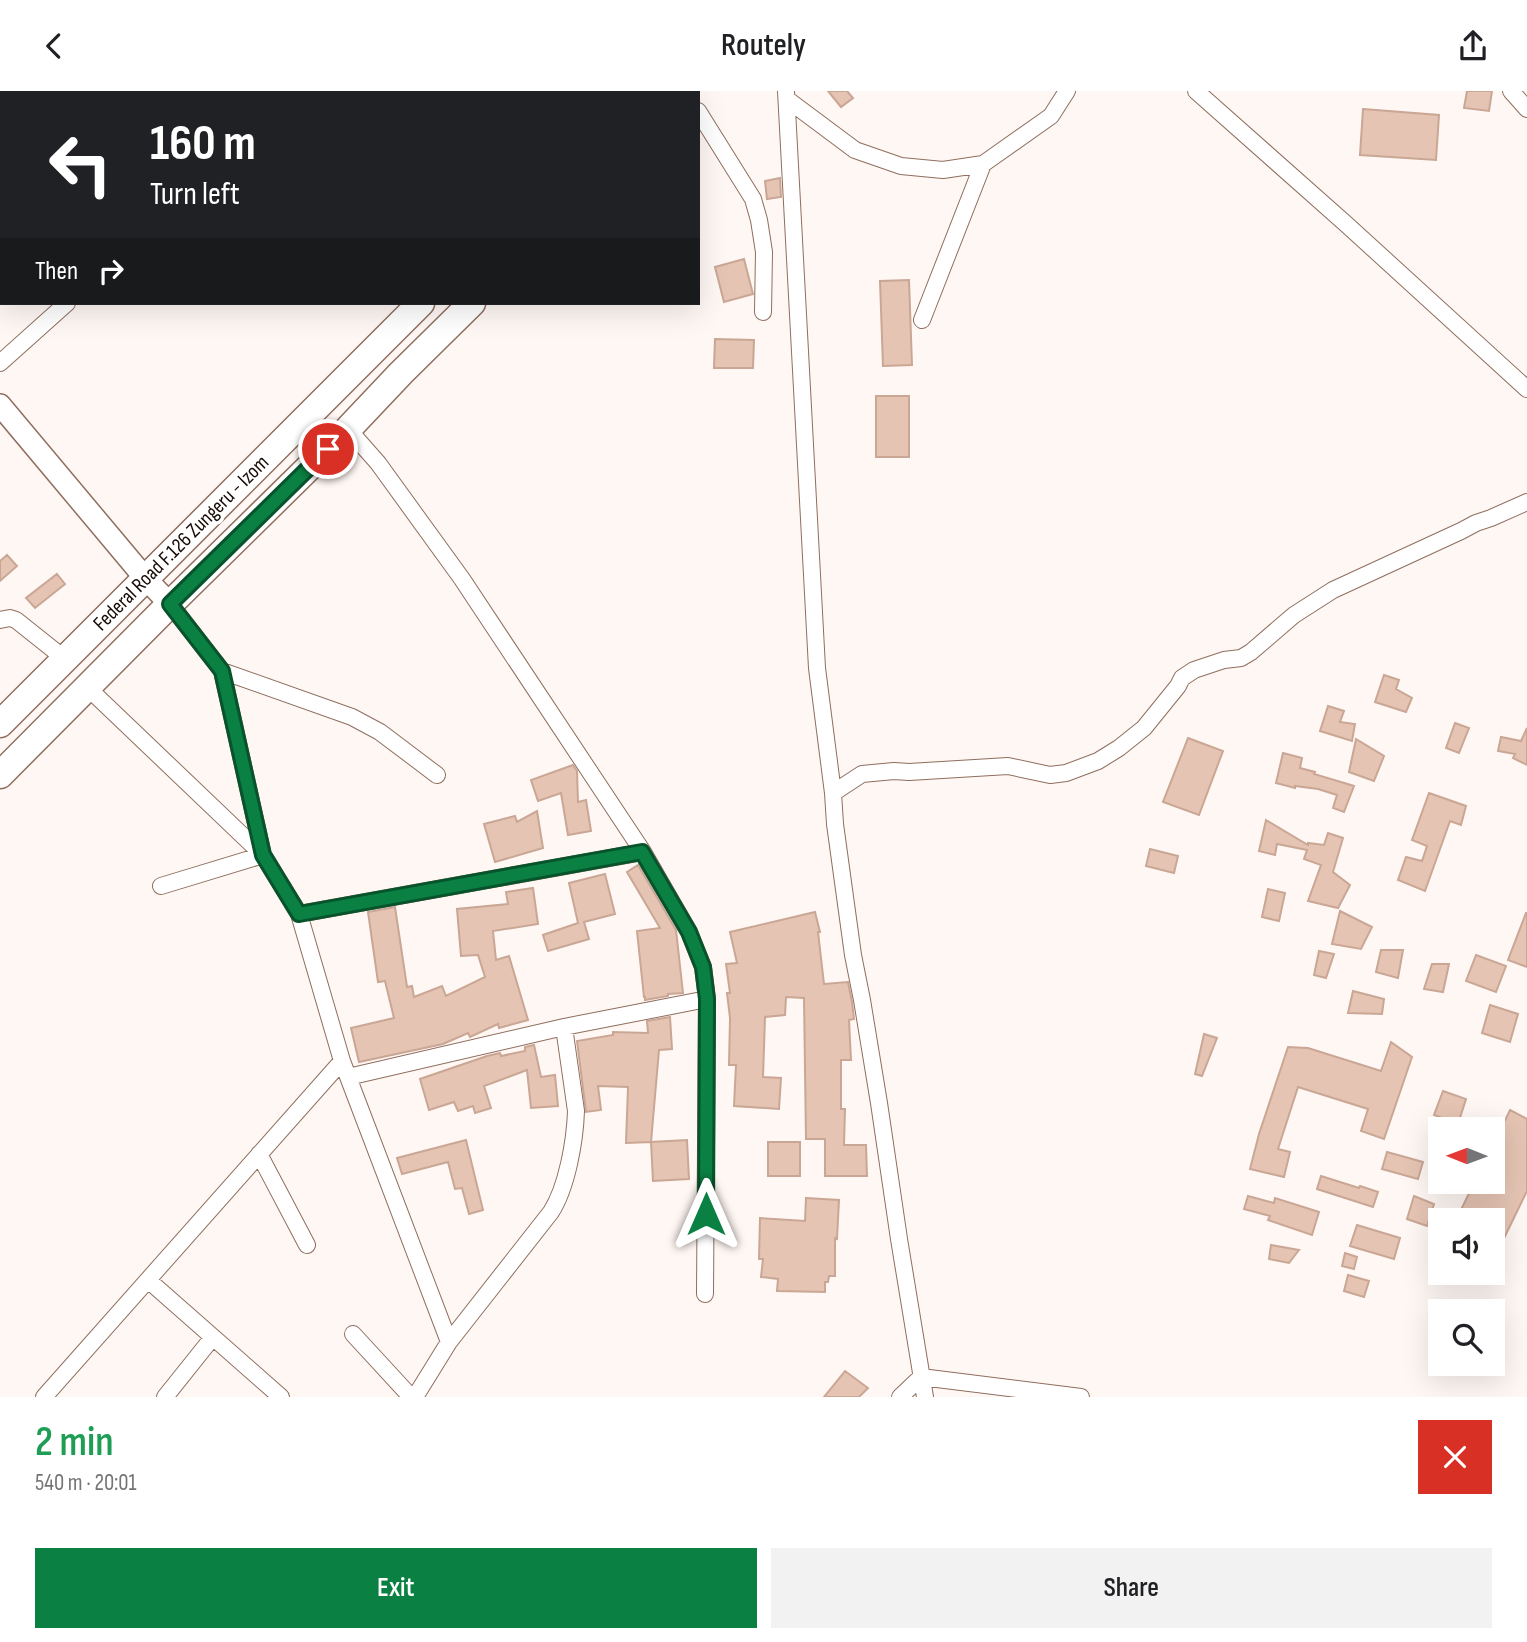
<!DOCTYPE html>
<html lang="en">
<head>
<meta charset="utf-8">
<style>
	body { margin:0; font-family:"Sofia Sans Condensed",sans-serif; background:#f2f2f2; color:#202124; height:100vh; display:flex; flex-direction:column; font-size:26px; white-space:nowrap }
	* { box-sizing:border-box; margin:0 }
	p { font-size:23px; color:#757577 }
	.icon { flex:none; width:38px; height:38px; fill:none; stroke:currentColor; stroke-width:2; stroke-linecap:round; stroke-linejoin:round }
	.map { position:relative; height:1306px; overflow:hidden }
	.sheet { display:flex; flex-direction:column; background:#fff; flex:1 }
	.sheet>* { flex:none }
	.hud { position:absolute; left:0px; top:0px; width:700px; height:214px; box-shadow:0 7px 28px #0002; background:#202124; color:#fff; overflow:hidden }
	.needle { width:46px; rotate:271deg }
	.buttons { position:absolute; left:1428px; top:1026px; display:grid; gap:14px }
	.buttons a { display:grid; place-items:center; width:77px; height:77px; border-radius:0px; background:#fff; box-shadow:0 7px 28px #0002; font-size:35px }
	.pin { position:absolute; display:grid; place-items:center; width:60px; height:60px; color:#fff; margin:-30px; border:4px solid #fff; border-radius:50%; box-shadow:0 2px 7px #0007 }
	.me { position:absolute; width:77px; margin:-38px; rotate:0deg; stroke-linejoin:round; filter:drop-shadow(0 0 5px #0008) }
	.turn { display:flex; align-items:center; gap:24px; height:147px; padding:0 35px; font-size:32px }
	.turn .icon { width:91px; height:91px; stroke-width:2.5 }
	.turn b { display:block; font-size:49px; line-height:60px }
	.then { display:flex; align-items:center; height:66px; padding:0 35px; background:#0003; gap:14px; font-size:26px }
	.round { display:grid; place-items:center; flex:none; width:74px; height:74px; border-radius:0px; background:#f2f2f2 }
	.head { display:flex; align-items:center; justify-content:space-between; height:119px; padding:0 35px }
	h1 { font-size:42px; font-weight:600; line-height:52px; color:#1e9e55 }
	.button { display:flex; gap:14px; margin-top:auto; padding:14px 35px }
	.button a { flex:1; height:80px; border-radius:0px; background:#0b8043; color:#fff; font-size:28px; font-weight:600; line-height:80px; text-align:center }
	.button a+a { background:#f2f2f2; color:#202124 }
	header { display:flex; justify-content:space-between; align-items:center; height:91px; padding:0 35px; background:#fff; font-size:32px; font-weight:600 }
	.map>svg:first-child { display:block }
</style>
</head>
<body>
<header><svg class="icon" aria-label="back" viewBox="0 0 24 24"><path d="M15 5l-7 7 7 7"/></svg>Routely<svg class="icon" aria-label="share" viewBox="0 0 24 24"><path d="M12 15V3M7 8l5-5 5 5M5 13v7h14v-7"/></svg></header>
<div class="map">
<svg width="1527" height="1306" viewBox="0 0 1527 1306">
	<rect width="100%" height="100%" fill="#fff7f3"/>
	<path fill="#e5c4b3" stroke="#caa695" stroke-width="2" d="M828,0H847L853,7L841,16Z
		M1467,0H1492L1489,20L1464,17Z
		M1363,18L1439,24L1436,69L1360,64Z
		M780,87L781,106L767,108L765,90Z
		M744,168L753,203L724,211L715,176Z
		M909,189L912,274L883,275L880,190Z
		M715,248L754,249L753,277H714Z
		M876,305H909V366H876Z
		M7,464L17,475L0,490V470Z
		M57,483L65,493L35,517L26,507Z
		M1384,584L1399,589L1396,598L1412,607L1406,621L1375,611Z
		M1328,615L1344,620L1340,631L1355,633L1352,650L1320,640Z
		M1455,632L1469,637L1459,662L1446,657Z
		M1527,637V674L1513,667L1515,663L1498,660L1501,646L1521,650Z
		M1188,647L1223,660L1199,724L1163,711Z
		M1356,648L1384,665L1374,690L1349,681Z
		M1283,662L1302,667L1300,677L1315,681L1314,683L1354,695L1344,721L1333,717L1337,704L1318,698L1295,695V697L1276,692Z
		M573,674L577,680L578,711L586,709L591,740L568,744L561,702L538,710L531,689Z
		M1429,702L1466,715L1461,734L1450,730L1425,800L1398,789L1406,766L1422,770L1427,755L1412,749Z
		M537,720L543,757L495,771L484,733L515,725L517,731Z
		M1266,729L1308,754V752L1324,754L1328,742L1343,747L1333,781L1350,794L1338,817L1308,810L1321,774L1304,768L1307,759L1277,753L1275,764L1259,760Z
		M1150,758L1178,765L1174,782L1146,775Z
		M638,774L676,839L683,902L668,903V905L645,909V906H644L637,840L660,837L627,781Z
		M605,783L615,823L584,831L589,848L548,860L543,844L578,832L569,792Z
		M533,797L538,833L493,840L496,869L509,865L528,929L499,937L498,933L470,946L468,942L443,953L359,971L351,937L394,927L385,890L378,891L368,821L395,816L407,896L412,895L414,906L442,895L446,905L485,886L478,864L461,865L457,818L508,813L506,801Z
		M1268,798L1285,802L1279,830L1262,826Z
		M1340,820L1372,836L1361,858L1332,853Z
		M815,821L820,841H818L824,893L848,891L852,911L854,928L849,929L851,969H841V1018H845L844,1054H866L867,1085H825V1048H806L804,907L786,906L785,924L765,926L763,986L781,987L779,1018L734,1015L736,974H729L730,927L727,902H730L726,873L737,872L730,841Z
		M1526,822H1527V876L1508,869Z
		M1381,859H1403L1398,887L1376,881Z
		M1319,860L1334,863L1326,887L1314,884Z
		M1476,864L1506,875L1496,901L1466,890Z
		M1432,873H1449L1443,901L1424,898Z
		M1353,900L1384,908L1382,923L1348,922Z
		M1490,914L1518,923L1510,951L1482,942Z
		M670,926L672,958L659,959L651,1051L626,1052L628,996L598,995L601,1019L586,1021L577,950L613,944V941L648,942L647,930Z
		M1204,943L1217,947L1202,985L1195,983Z
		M1391,951L1412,966L1384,1048L1361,1040L1368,1018L1298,996L1278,1058L1290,1061L1284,1086L1250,1078L1259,1043L1288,956L1308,957L1381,980Z
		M534,954L541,986L555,984L558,1015L531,1017L527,979L484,995L491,1017L475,1022L473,1015L458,1020L454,1011L429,1019L420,988L487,965L500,962L501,965L525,960V956Z
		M1443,1000L1466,1008L1458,1033L1434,1024Z
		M1510,1019L1527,1028V1100L1493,1170V1129H1456L1475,1090H1493V1054Z
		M466,1049L483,1119L469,1123L462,1097L455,1098L448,1071L402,1083L397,1067Z
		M687,1049L689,1088L653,1090L651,1051Z
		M768,1051H800V1085H768Z
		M1387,1061L1423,1071L1418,1088L1382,1078Z
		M1321,1085L1359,1097L1360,1095L1378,1101L1373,1116L1317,1098Z
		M1248,1105L1274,1112L1275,1107L1319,1121L1312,1144L1268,1129L1270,1125L1244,1118Z
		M1414,1105L1434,1113L1427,1135L1407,1128Z
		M806,1107L839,1109L837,1148L835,1147V1185H829L828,1191H825V1201L777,1200L778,1188L761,1186L763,1168H759L760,1127L805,1130Z
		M1357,1134L1400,1147L1394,1168L1350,1155Z
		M1271,1154L1299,1159L1289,1172L1269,1168Z
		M1345,1162L1357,1166L1354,1178L1342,1175Z
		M1348,1184L1369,1190L1364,1206L1344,1200Z
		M845,1280L868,1297L859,1306H824Z"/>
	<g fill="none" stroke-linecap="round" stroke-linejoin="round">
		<g stroke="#8f6e5e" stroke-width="18">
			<path id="minor" d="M786,0L817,577L833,702L835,733L853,864L862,909L879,1012L899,1148L925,1306
				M1196,0L1346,133L1527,298
				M1511,0L1527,18
				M788,9L855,59L901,75L943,79L983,73L1051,25L1067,0
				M698,20L753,108L759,129L764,161L763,221
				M922,229L983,73
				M0,272L67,212
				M348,338L378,372L462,488L643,761L689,841L703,876L707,908L705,1203
				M170,513L222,580L263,764L299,823L342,970L449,1251
				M0,529L10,527L16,529L65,568
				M222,580L352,626L380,641L437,684
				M87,596L263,764L161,795
				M833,702L862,683L894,680L909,681L1008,675L1050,684L1066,682L1098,670L1119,657L1144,637L1178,595L1182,587L1194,579L1224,569L1241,567L1251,561L1294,524L1333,499L1461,440L1476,432L1491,427L1527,411
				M299,823L643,761
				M348,986L564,936L707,908
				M259,1063L307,1154
				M148,1189L281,1306
				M353,1243L411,1306
				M44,1306L342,970
				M165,1306L213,1246
				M415,1306L449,1251L551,1121C567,1096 575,1050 576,1020L564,936
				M900,1306L921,1286L1081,1306"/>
		</g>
		<g stroke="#8f6e5e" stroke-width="24">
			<path id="tertiary" d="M0,314L145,487L170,513"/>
		</g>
		<g stroke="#8f6e5e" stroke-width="29">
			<path id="primary" d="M634,2L636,0
				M683,2L685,0
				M0,633L421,212
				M0,684L170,513L348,338L401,282L472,212"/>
		</g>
		<use href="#minor" stroke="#fff" stroke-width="16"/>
		<use href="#tertiary" stroke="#fff" stroke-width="21"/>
		<use href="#primary" stroke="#fff" stroke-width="26"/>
	</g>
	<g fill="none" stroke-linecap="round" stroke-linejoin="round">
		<g stroke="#07532c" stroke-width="18">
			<path id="route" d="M328,358L170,513L222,580L263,764L299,823L642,761L689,841L703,876L707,908L706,1123"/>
		</g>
		<use href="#route" stroke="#0b8043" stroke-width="12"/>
	</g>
	<g text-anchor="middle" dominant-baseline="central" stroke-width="7" stroke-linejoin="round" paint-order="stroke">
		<g font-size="21" fill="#170b06" stroke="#fff">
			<text transform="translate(181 452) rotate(-45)">Federal Road F.126 Zungeru - Izom</text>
		</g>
	</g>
</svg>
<div class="buttons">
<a><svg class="needle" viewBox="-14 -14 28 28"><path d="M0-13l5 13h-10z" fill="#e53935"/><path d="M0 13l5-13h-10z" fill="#757577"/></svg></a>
<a><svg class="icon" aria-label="sound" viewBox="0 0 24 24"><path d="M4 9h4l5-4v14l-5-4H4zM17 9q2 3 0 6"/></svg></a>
<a><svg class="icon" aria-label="search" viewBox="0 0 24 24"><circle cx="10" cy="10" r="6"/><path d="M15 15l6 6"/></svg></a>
</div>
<div class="pin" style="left:328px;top:358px;background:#d93025"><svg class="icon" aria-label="arrive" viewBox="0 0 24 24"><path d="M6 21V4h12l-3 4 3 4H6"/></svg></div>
<svg class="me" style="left:706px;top:1123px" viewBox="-20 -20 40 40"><path d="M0-17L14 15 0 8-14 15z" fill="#0b8043" stroke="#fff" stroke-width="4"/></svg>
<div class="hud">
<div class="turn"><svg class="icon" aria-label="left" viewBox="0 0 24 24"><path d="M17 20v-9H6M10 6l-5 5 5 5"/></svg><div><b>160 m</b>Turn left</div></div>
<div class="then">Then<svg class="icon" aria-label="right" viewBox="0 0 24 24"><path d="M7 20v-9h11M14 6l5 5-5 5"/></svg></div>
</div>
</div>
<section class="sheet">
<div class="head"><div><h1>2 min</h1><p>540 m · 20:01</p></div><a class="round" style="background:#d93025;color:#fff"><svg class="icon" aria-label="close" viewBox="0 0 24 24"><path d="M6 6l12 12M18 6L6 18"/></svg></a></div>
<div class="button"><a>Exit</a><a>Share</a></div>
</section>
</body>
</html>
